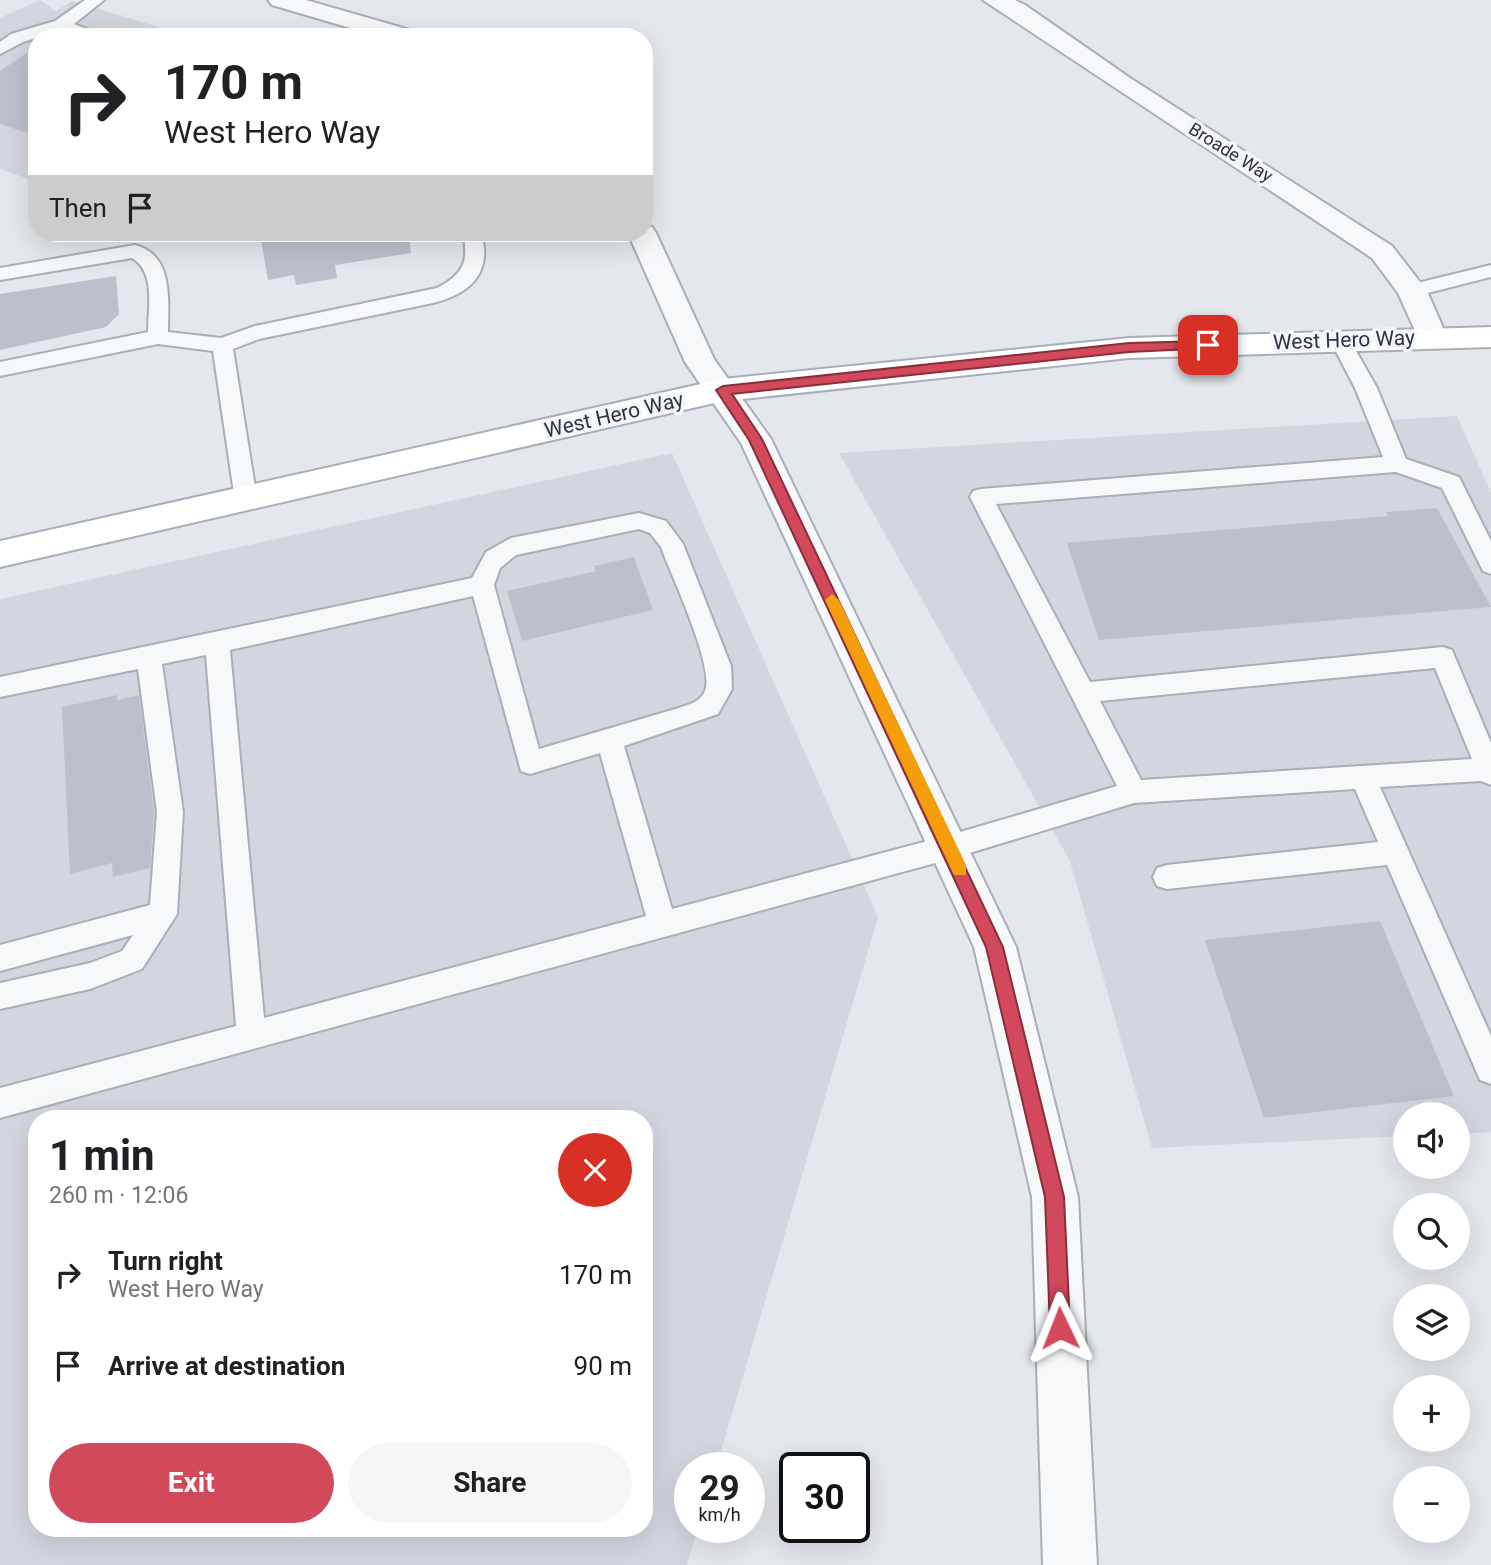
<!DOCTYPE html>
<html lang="en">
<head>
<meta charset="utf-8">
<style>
	body { margin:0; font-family:Roboto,sans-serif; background:#f6f6f6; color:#202124; height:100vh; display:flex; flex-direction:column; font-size:26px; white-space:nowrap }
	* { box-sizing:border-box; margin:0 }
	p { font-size:23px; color:#757577 }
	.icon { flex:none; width:38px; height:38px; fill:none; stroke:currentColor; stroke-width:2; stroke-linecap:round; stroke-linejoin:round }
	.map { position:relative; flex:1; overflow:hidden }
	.drawer { position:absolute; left:28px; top:1110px; width:625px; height:427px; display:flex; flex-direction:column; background:#fff; border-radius:28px; box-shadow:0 7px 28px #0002 }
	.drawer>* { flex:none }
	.hud { position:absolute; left:28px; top:28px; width:625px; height:214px; border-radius:28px; box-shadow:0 7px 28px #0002; background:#fff; color:#202124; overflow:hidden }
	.tools { position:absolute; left:1393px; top:1102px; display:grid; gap:14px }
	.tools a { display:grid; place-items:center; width:77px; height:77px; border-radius:50%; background:#fff; box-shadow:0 7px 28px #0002; font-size:35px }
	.speed { position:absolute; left:674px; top:1452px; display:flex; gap:14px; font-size:35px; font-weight:700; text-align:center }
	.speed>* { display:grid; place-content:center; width:91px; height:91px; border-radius:50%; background:#fff; box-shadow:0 7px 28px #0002; line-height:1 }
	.speed small { font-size:18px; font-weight:400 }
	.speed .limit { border:4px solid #111; border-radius:10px; background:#fff; color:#111 }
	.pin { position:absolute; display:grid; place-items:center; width:60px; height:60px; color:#fff; margin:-30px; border-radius:14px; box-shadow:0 4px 10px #0006 }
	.me { position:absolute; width:77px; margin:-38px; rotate:358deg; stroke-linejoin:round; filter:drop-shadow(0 0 5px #0008) }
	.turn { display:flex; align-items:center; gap:24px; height:147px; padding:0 21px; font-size:32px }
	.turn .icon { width:91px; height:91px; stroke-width:2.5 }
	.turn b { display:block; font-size:49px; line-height:60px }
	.then { display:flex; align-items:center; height:66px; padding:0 21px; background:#0003; gap:14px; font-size:26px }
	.round { display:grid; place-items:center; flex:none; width:74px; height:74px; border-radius:37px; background:#f6f6f6 }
	.summary { display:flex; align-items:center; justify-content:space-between; height:119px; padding:0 21px }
	h1 { font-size:42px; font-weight:700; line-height:52px }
	.cta { display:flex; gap:14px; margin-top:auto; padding:14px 21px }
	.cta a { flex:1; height:80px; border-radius:42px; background:#d1495b; color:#fff; font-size:28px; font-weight:700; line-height:80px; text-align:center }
	.cta a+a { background:#f6f6f6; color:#202124 }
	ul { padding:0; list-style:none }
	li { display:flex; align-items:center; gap:21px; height:91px; padding:0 21px }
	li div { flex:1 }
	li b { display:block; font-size:26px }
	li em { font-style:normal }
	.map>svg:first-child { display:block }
</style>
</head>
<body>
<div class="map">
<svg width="1491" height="1565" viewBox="0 0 1491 1565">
	<rect width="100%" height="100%" fill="#e4e7ec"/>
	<path fill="#d2d6de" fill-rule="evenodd" d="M40,0L56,11L73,1L191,37H37V182L0,169V18Z
		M1457,416L1491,493V1132L1458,1134V1115H1405V1136L1152,1148L1070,861L839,453Z
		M672,453L878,917L716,1468H690V1528H698L687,1565H0V599ZM37,1118H644V1528H37Z"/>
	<path fill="#bbc0ca" d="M37,46V136L0,124V71Z
		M260,233H409L411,253L335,265L337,278L296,285L294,275L268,280Z
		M116,276L119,314L106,327L0,350V294Z
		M1437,508L1491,607L1099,640L1067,543L1388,516L1386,512Z
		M634,557L653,610L522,641L507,591L596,571L594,566Z
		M117,695V700L139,695L154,812L150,868L113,877L112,863L70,874L62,707Z
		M1380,921L1454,1096L1264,1118L1205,940Z"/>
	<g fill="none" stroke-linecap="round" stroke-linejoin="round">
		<g stroke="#a9aeb7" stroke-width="4">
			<path id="lane" d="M85,0H104L74,24L108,37H82L61,30L23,42L0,54V42L11,34L55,21Z
				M375,22L383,27L373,37H355Z
				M463,233H481C493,273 470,294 433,303L259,339L233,349L257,500L254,506H238L235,500L213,351L158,344L0,376V362L148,332C148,308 156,272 132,258L0,280V268L135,245C174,255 168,300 168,332L221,338L255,326L437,288C464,274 469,261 463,233Z
				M1491,265V277L1412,297L1402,291L1405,286Z
				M1340,333L1347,335L1377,388L1406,459L1459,477L1491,541V574L1483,571L1442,488L1396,472L996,504L1090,682L1443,647L1452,650L1491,743V785L1481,781L1380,787L1491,1036V1084L1480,1080L1387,865L1167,889L1157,886L1153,877L1157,868L1167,865L1378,842L1355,789L1134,803L950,859L0,1118V1088L236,1026L206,655L162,664L183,812L177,914L142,969L90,989L0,1009V983L90,963L122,951L133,935L0,971V945L150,905L157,812L138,669L0,697V677L472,578L486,552L511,538L639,513L666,521L683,544L731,666L732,689L718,714L624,746L672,909L950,835L1117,786L970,497L973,491L981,489L1383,457L1355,388L1330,340ZM639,529L650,533L661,547C671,575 715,667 705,691C700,702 690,704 679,708L539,749L494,585L500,568L516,555ZM473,596L521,771L530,774L600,753L646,916L264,1018L230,650ZM1435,668L1472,759L1141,780L1100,701Z"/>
		</g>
		<g stroke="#a9aeb7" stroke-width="4">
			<path id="street" d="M268,0H306L417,32L420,37H381L272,5Z
				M983,0H1015L1025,5L1130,78L1392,246L1427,291L1447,337L1443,344L1432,347L1421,344L1398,293L1372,258Z
				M644,225L652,227L656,233L714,359L771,439L1016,947L1078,1197L1097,1565H1043L1032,1197L974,947L741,443L685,362L628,233H644Z"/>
		</g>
		<g stroke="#a9aeb7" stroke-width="4">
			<path id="secondary" d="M1491,327V347L1129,358L723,401L0,567V541L723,379L1129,338Z"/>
		</g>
		<use href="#lane" fill="#f7f8fa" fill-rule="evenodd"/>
		<use href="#street" fill="#f7f8fa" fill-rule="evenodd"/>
		<use href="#secondary" fill="#fff" fill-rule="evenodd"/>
	</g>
	<path fill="#d1495b" stroke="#882f3b" stroke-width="2" d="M1208,341L1215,345L1213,348L1129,352L732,394L762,439L1003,947L1064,1197L1070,1328L1067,1336L1060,1339L1053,1336L1050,1328L1045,1197L986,947L749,440L716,390L723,386L1129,343Z"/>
	<path fill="#f59e0b" d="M832,594L839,600L966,865V875H954L825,600Z"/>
	<g text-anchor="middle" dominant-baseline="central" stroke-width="7" stroke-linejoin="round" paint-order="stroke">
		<g font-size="18" fill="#2b3445" stroke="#f4f6f9">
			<text transform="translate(1231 152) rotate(32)">Broade Way</text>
		</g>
		<g font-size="21" fill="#2b3445" stroke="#f4f6f9">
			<text transform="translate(1344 340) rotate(-2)">West Hero Way</text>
			<text transform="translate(614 415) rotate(-13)">West Hero Way</text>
		</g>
	</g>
</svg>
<div class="tools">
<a><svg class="icon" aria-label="sound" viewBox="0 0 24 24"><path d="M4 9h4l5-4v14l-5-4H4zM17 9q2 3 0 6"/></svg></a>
<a><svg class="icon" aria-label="search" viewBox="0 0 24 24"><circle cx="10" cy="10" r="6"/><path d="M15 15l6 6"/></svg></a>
<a><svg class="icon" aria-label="layers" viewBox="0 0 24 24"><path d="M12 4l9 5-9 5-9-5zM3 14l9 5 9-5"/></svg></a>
<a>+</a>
<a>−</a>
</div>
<div class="speed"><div>29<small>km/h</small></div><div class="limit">30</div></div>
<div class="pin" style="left:1208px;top:345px;background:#d93025"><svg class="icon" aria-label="arrive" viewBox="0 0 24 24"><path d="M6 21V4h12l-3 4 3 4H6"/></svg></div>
<svg class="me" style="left:1060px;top:1328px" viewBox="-20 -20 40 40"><path d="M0-17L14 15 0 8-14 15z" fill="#d1495b" stroke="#fff" stroke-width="4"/></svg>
<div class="hud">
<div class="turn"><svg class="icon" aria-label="right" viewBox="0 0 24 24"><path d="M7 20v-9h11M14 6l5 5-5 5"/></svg><div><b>170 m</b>West Hero Way</div></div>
<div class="then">Then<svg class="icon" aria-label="arrive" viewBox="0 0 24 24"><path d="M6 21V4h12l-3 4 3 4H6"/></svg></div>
</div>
<section class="drawer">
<div class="summary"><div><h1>1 min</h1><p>260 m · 12:06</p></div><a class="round" style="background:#d93025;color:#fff"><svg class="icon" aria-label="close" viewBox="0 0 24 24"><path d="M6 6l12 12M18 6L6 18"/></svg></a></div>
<ul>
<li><svg class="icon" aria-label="right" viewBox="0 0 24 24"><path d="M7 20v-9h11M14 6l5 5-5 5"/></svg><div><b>Turn right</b><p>West Hero Way</p></div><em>170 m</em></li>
<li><svg class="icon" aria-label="arrive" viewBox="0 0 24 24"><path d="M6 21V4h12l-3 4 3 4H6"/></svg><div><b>Arrive at destination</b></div><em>90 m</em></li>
</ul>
<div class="cta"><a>Exit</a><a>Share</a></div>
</section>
</div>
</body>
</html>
